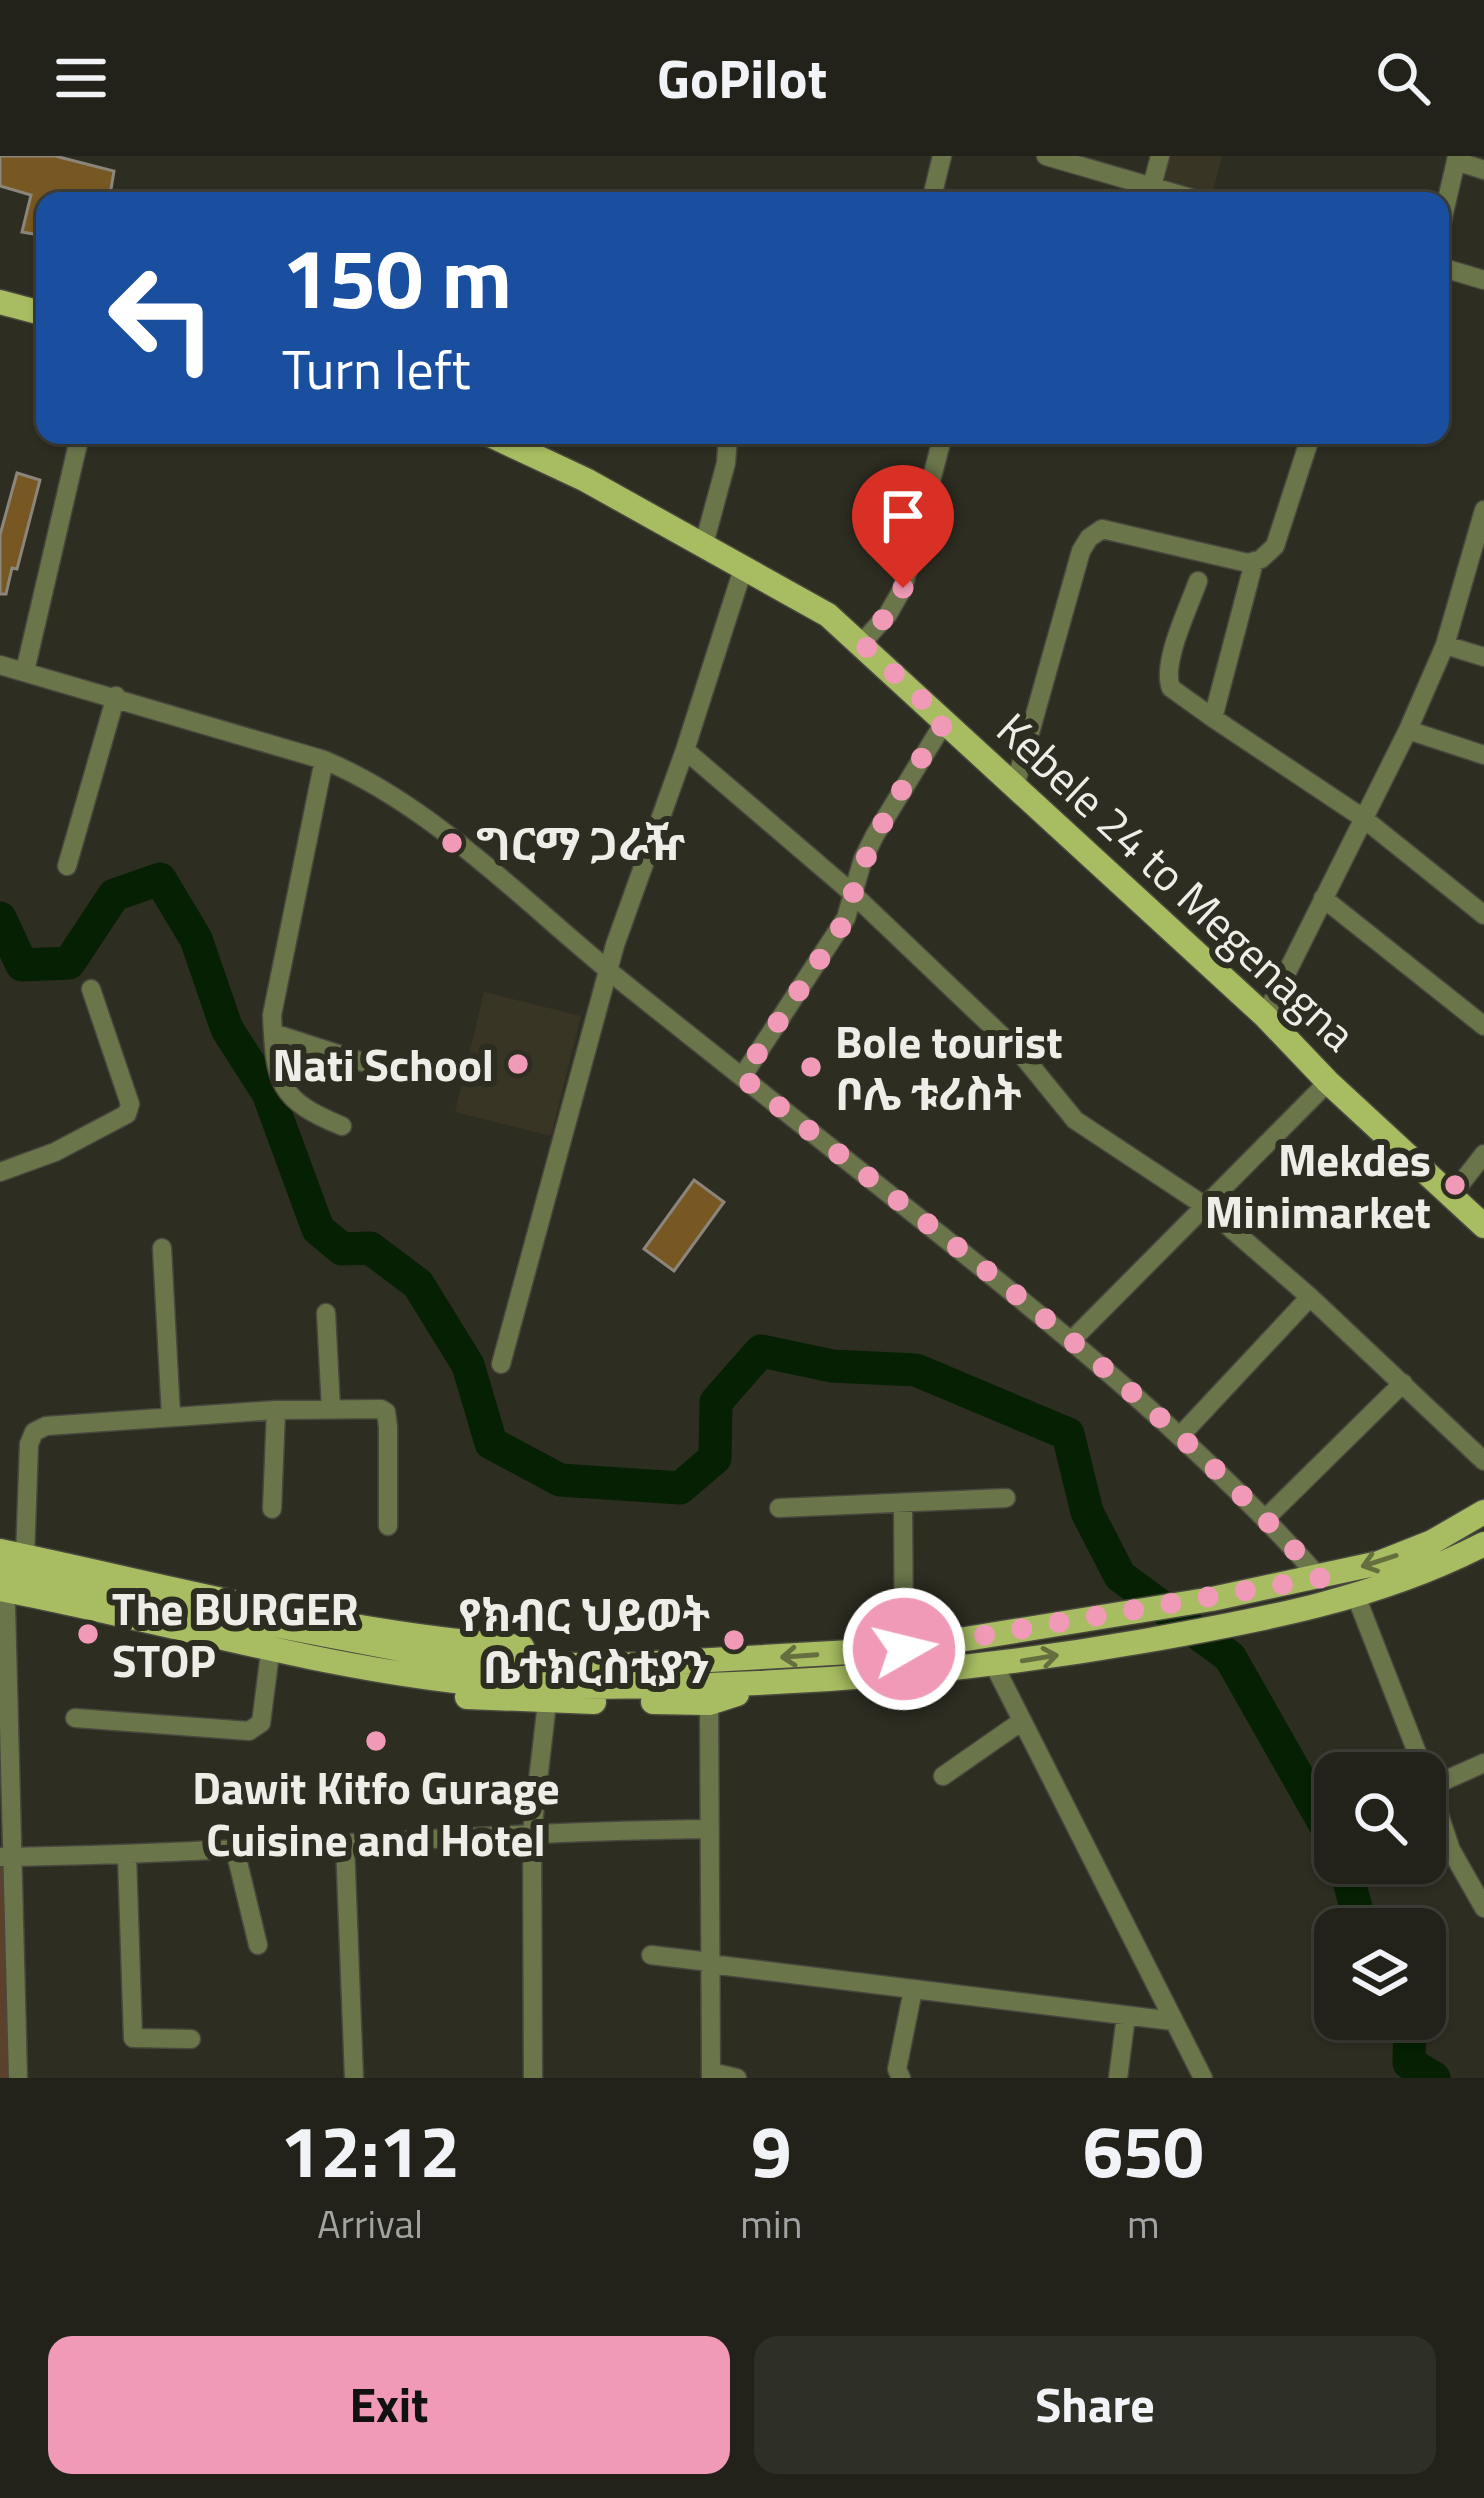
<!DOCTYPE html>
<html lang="en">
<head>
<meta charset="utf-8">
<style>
	body { margin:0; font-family:"Titillium Web","Noto Sans Ethiopic",sans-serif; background:#2e2f27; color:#f1f3f6; height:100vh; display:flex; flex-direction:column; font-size:45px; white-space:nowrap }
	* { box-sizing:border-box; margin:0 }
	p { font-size:39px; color:#a2a4a2 }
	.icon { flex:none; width:66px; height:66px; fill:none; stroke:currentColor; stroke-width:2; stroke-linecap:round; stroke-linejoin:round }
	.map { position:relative; height:1922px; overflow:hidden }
	.details { display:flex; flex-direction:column; background:#22221a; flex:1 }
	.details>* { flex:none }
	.banner { position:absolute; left:36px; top:36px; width:1413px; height:252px; border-radius:24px; box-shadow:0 3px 9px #0004,0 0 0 3px #3f3f39; background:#1a4fa0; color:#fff; overflow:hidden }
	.controls { position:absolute; left:1314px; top:1596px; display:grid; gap:24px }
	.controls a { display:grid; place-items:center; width:132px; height:132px; border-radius:24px; background:#22221a; box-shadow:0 3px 9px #0004,0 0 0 3px #3f3f39; font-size:60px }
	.pin { position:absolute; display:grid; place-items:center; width:102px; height:102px; color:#fff; margin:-123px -51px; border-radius:50% 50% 50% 0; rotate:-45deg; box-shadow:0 0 12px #0007 }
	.pin .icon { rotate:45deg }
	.me { position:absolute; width:132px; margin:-66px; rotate:82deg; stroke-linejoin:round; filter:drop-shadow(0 0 9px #0008) }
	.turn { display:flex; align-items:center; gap:42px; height:252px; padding:0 48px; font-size:54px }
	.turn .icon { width:156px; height:156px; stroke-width:2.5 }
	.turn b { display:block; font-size:84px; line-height:102px }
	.eta { display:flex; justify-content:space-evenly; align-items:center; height:204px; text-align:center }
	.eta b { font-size:72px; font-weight:700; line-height:84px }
	.action { display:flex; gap:24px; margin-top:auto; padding:24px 48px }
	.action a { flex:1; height:138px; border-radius:24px; background:#f09ab7; color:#111; font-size:48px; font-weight:700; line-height:138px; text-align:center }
	.action a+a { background:#2e2f27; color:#f1f3f6 }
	header { display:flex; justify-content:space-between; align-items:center; height:156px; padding:0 48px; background:#22221a; font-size:54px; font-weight:700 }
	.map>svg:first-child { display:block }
</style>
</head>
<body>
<header><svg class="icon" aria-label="menu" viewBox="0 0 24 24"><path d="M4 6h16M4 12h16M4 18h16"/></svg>GoPilot<svg class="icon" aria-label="search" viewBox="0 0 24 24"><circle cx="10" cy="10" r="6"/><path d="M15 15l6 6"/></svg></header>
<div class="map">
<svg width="1484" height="1922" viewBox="0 0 1484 1922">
	<rect width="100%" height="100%" fill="#2e2d22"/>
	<path fill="#383524" d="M1165,0H1222L1211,43L1159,29Z
		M484,836L581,860L551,980L455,956Z"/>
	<path fill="#5b412c" d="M0,1711H5L9,1922H0Z"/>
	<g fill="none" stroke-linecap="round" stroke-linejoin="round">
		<path stroke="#052002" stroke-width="33" d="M0,762L22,809L69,807L114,739L160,723L196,783L227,873L268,937L318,1073L342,1093L370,1092L418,1128L468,1209L491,1287L560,1324L680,1332L715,1302L716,1246L761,1195L832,1210L916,1214L1068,1278L1087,1356L1120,1420L1230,1501L1335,1686
			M1344,1707L1362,1773
			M1410,1863L1409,1907L1434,1922"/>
	</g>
	<path fill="#775822" stroke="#8c857b" stroke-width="3" d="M0,0H55L114,15L109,45H45V80L22,76L31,39L0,30Z
		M17,317L40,324L17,413L12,412L6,438H0V379Z
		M694,1024L724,1046L674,1115L644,1093Z"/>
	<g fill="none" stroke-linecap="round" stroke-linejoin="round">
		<g stroke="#49483e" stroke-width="21">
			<path id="minor" d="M1046,0L1201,45
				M1457,0L1456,5L1484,14
				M1152,30L1160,0
				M931,45L942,0
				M1440,74L1456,5
				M1440,111L1484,124
				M704,388L726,307L728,279
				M1254,406L1213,562L1363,662L1484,759
				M1198,425C1189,451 1161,507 1171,532L1213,562
				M862,487L888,458L903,432L943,279
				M1445,489L1484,501
				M0,509L324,604C437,651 534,756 630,832C729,911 829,990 928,1069C1067,1179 1202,1290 1320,1422
				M25,515L80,279
				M1408,574L1484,599
				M685,594L852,737L1022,899L1075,964L1205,1050L1328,926
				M324,604L272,859C275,927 278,944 342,970
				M1015,630L1081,395L1089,382L1102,373L1248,407L1261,403L1275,390L1311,279
				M67,710L116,540
				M1323,742L1484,870
				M1265,860L1408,574L1445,489L1484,354
				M273,877L378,911
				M742,921L846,762L863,703L875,679L945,565
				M0,1016L55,996L127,958L130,948L91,833
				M1451,1040L1484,998
				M162,1092L171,1260
				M326,1157L331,1253
				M1072,1184L1205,1050L1310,1141L1484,1305
				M501,1208L615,789L685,594L743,413
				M1181,1279L1310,1141
				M903,1347L904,1493
				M779,1352L1006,1342
				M272,1353L276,1254
				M1266,1362L1403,1227
				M25,1401L29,1288L34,1276L46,1270L276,1254L381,1253L386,1256L388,1271V1370
				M1356,1440L1425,1617
				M6,1451L18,1922
				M994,1509L1203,1922
				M709,1547L711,1922
				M75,1562L249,1575L261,1567L269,1505
				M1425,1617L1451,1694L1484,1752
				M943,1620L1022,1565
				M1430,1631L1484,1607
				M345,1688L354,1922
				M235,1694L258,1789
				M127,1700L133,1882L191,1883
				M0,1701C236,1698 472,1676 708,1673
				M651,1799L710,1806
				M710,1808L1173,1865
				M711,1916L737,1922
				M533,1922L532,1676L547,1547
				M901,1922L897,1913L913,1834
				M1118,1922L1126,1860"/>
		</g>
		<g stroke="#49483e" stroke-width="27">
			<path id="major" d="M0,146L45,158
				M490,279L586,324L828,459L1265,860L1328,926L1484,1070
				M0,1395C172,1431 346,1479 522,1491
				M0,1416L462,1505L603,1510L904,1493L1212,1443L1379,1407L1432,1386L1484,1356
				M0,1433C152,1462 302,1507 455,1525C524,1533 596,1531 664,1530C827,1527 985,1513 1144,1485C1262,1464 1377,1443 1484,1388
				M467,1541L594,1546
				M653,1546L709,1547L737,1538"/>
		</g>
		<use href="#minor" stroke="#6a754a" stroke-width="18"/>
		<use href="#major" stroke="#a8bd61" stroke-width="24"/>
	</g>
	<defs><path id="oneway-shaft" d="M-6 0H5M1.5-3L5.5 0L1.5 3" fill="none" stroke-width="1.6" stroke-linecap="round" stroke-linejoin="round" transform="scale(3)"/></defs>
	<g stroke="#656e3e">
		<use href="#oneway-shaft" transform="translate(1379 1405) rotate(162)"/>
		<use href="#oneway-shaft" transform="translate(799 1500) rotate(176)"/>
		<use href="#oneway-shaft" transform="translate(1040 1502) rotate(-9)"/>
	</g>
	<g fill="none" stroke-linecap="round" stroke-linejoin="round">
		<path stroke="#f09ab7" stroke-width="21" stroke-dasharray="0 37.8" d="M903,432L888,458L862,487L945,565C906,628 862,688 847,762L742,921C941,1081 1149,1230 1320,1422L904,1493"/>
	</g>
	<g fill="#f09ab7" stroke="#2e2d22" stroke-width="4.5">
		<circle cx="452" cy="687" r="12"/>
		<circle cx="518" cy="908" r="12"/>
		<circle cx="811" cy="911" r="12"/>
		<circle cx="1455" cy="1029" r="12"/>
		<circle cx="88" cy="1478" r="12"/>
		<circle cx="734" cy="1484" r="12"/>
		<circle cx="376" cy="1585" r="12"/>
	</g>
	<g text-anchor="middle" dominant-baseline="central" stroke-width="12" stroke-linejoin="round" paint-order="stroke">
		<g font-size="45" font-weight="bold" fill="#eeede7" stroke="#2e2d22" text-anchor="start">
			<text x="476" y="687">ግርማ ጋራዥ</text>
			<text x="835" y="885">Bole tourist<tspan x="835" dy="52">ቦሌ ቱሪስት</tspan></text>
			<text x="494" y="908" text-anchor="end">Nati School</text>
			<text x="1431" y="1003" text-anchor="end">Mekdes<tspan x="1431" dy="52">Minimarket</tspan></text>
			<text x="112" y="1452">The BURGER<tspan x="112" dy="52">STOP</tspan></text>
			<text x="710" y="1458" text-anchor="end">የክብር ህይወት<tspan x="710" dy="52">ቤተክርስቲያን</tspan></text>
			<text x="376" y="1631" text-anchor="middle">Dawit Kitfo Gurage<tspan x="376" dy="52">Cuisine and Hotel</tspan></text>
		</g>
		<g font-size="45" fill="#eeede7" stroke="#2e2d22">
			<text transform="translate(1177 725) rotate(43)">Kebele 24 to Megenagna</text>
		</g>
	</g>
</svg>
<div class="controls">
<a><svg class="icon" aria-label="search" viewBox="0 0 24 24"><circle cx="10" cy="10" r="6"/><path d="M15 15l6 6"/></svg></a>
<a><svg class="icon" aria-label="layers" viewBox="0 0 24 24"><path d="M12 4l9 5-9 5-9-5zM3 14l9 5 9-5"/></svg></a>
</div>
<div class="pin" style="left:903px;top:432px;background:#d93025"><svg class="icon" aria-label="arrive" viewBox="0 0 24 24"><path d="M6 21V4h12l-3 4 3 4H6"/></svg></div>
<svg class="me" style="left:904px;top:1493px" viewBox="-20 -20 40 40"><circle r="17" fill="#f09ab7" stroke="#fff" stroke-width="3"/><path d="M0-11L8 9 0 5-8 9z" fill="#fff"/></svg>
<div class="banner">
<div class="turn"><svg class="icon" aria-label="left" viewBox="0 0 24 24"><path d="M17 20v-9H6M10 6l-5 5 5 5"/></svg><div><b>150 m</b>Turn left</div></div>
</div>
</div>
<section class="details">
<div class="eta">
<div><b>12:12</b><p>Arrival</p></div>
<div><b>9</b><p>min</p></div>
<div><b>650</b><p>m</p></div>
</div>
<div class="action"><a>Exit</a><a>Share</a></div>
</section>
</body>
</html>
